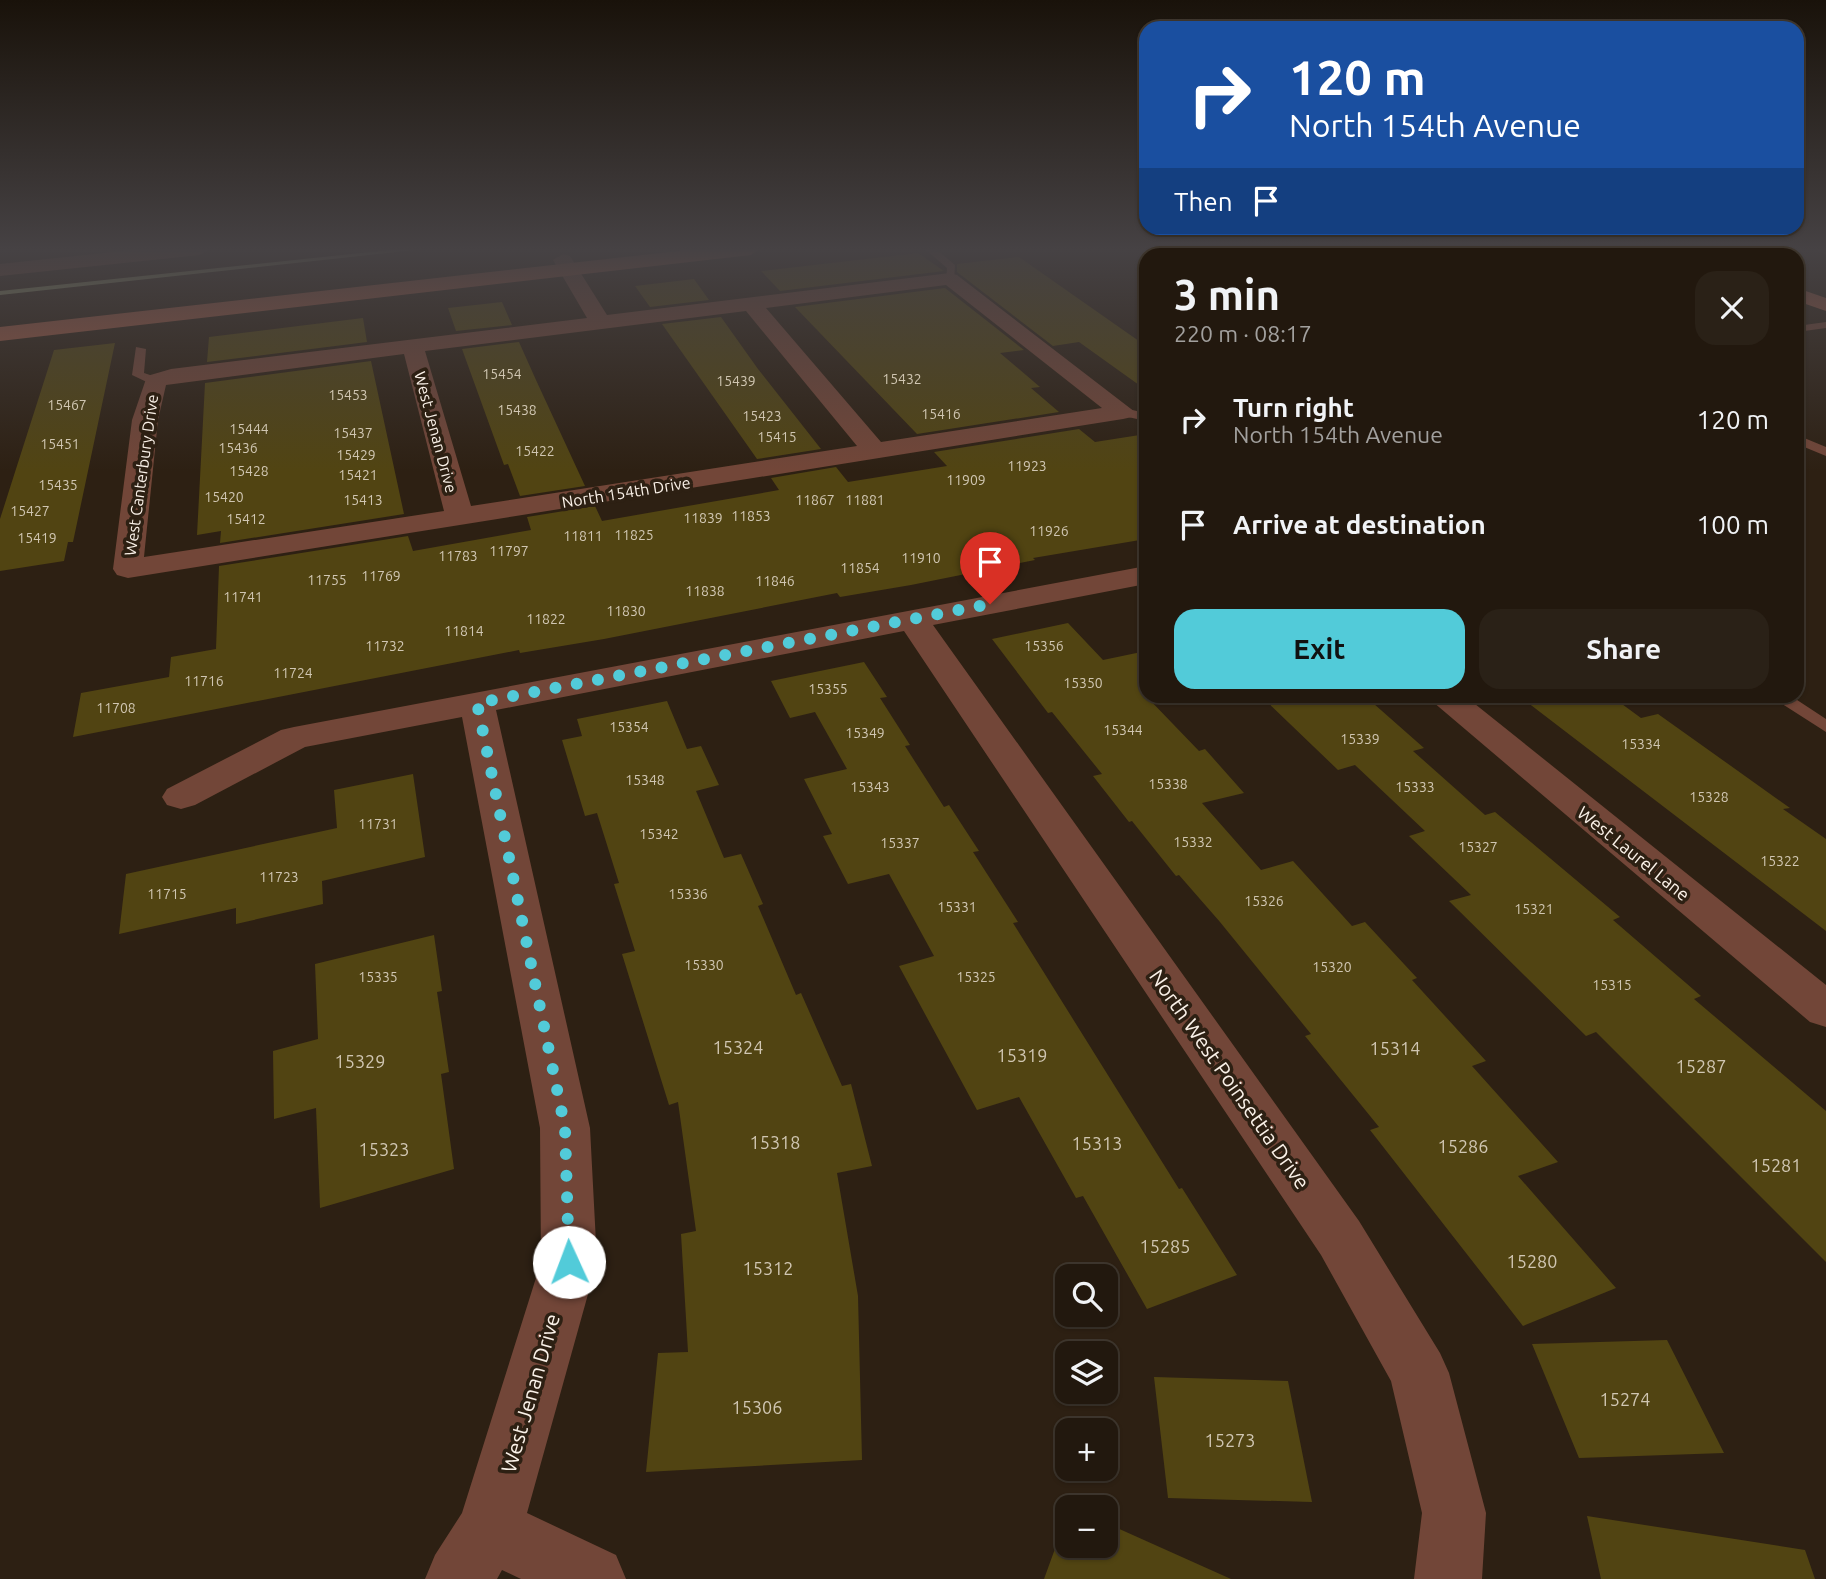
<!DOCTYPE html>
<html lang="en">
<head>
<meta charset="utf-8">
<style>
	body { margin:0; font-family:Ubuntu,sans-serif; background:#2a2117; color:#f1f3f6; height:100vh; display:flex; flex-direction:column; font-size:26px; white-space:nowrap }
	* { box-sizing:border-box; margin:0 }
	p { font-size:23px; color:#a2a09e }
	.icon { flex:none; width:38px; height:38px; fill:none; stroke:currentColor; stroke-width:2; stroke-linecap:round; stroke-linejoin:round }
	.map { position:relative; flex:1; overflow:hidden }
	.sheet { position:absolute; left:1139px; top:248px; width:665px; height:455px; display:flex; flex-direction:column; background:#22180e; border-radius:21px; box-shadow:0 2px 5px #0004,0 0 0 2px #3f372e }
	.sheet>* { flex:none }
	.top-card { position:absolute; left:1139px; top:21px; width:665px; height:214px; border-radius:21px; box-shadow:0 2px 5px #0004,0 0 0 2px #3f372e; background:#1a4fa0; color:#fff; overflow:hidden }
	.fabs { position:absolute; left:1055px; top:1264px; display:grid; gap:14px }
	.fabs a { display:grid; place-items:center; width:63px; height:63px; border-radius:14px; background:#22180e; box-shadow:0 2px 5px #0004,0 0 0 2px #3f372e; font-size:35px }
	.pin { position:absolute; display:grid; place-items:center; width:60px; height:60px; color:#fff; margin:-72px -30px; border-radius:50% 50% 50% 0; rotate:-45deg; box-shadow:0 0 7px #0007 }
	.pin .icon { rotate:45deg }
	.me { position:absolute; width:77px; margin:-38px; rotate:358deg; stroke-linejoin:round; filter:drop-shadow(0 0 5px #0008) }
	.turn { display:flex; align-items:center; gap:24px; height:147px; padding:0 35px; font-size:32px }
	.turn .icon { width:91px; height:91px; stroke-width:2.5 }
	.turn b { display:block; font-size:49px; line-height:60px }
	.then { display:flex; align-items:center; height:66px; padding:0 35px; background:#0003; gap:14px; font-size:26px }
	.round { display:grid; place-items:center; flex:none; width:74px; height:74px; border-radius:21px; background:#2a2117 }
	.overview { display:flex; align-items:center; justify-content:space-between; height:119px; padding:0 35px }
	h1 { font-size:42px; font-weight:700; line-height:52px }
	.primary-button { display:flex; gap:14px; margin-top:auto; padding:14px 35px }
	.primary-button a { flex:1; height:80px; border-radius:21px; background:#52cbd9; color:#111; font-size:28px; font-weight:700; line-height:80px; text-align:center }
	.primary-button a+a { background:#2a2117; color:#f1f3f6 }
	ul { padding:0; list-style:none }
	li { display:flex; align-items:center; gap:21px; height:105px; padding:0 35px }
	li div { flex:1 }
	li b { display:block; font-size:26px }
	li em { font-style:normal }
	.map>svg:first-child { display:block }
</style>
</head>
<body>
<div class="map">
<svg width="1826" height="1579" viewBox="0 0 1826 1579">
	<rect width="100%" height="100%" fill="#2d2013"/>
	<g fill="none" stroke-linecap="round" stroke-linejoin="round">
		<path fill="#959e72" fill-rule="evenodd" d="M399,249H424L0,295V291Z"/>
	</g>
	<path fill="#514412" d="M918,253L944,271L780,291L761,271Z
		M1019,257L1146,346V390L1079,342L1053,346L957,272V264Z
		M694,279L709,300L650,307L635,286Z
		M945,288L1024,350L1000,353L1040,387L1031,388L1059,412L917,434L795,307Z
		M502,302L512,325L456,331L448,308Z
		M721,317L758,369L821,449L757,459L662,324Z
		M363,318L367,342L207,362L209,337Z
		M519,342L536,380L585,486L520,496L508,464L504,465L462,349Z
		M115,343L73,542H68L64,561L0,571V519L54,350Z
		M371,361L404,514L220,543L221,531L197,535L205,383Z
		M1079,429L1095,442L1146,434V539L1033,558L1035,560L911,585L840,597L837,593L604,639L520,653L519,650L73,737L81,693L169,677L171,657L216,649L219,566L408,536L413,551L531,530L527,517L595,506L602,521L779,490L771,478L836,467L848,482L947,466L934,452Z
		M1068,623L1103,660L1146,651V696L1199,751L1205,749L1244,793L1202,803L1261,870L1293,861L1352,926L1365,922L1417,978L1412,980L1486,1061L1472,1066L1558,1162L1518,1176L1616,1288L1523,1326L1370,1130L1379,1127L1305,1036L1311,1034L1220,922L1179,875L1176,876L1132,821L1129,822L1093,776L1102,774L1052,712L1048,713L992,639Z
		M864,662L887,697L880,698L910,745L905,746L944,807L949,805L979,851L973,852L1018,922L1013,923L1179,1189L1182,1188L1237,1275L1147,1309L1083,1196L1076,1198L1019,1097L977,1110L899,966L934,956L889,874L848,884L823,836L832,834L804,779L847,769L815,712L790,718L771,681Z
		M1261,696H1365L1424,748L1413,751L1485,815L1495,812L1620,917L1613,920L1701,996L1694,999L1826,1111V1262L1596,1032L1586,1036L1449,901L1471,895L1409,836L1425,831L1355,765L1338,770Z
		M1519,696H1611L1641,718L1658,714L1790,808L1783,809L1826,839V931Z
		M667,701L687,749L701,746L719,785L696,791L724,858L741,854L763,904L758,906L796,995L801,993L842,1086L851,1084L872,1166L837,1173L858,1296L862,1460L646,1472L658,1353L688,1352L681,1234L696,1231L678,1102L669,1105L622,954L635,951L614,884L619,883L597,813L585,816L562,740L582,736L577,719Z
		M413,774L425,857L322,881L323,904L236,924V908L119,934L126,874L337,828L334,790Z
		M434,935L442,991L437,992L449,1072L441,1074L454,1169L320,1208L316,1108L274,1119L273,1051L318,1039L315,964Z
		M1667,1340L1724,1453L1579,1458L1532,1344Z
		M1154,1377L1288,1381L1312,1502L1168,1498Z
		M1068,1513V1545H1106V1523L1231,1579H1044Z
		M1587,1516L1805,1550L1815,1579H1601Z"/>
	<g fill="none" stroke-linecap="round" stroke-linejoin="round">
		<path fill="#724638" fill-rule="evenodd" d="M925,249H936L955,265L954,281H946L947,268Z
			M1391,249H1403L1411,256H1399Z
			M1477,249H1503L1474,256H1448Z
			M1524,249L1543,252L1591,249C1574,258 1540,260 1524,249Z
			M1595,249H1608L1618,256H1605Z
			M1815,249H1826V255Z
			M1826,322V328L1797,332V326Z
			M136,347L146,349L144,373L159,378V384H151L132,375Z
			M1123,408L1146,413V421L1119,415V409Z
			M1797,435L1826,447V456L1797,444Z
			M1770,696H1791L1826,719V732Z"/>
		<path fill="#724638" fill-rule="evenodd" d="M141,249H209L200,255L0,276V264Z
			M563,254L570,256L607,315L950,273L957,275L1135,412L1132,417L1123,419L128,578L117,575L113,569L132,420L147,376L171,369L587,318L553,260ZM946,285L1102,408L881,442L766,308ZM746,311L857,446L471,506L425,351ZM404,354L444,511L144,557L158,420L166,385Z
			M1146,566V584L933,625L1359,1221L1440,1353L1449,1373L1486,1513L1482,1579H1414L1422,1513L1391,1381L1321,1255L904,631L496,710L590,1128L597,1262L527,1513L616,1555L626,1579H521L502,1570L497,1579H425L435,1555L462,1513L541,1262L540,1128L462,717L305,747L195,805L181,809L167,805L162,797L167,789L281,730L294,727Z
			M1426,696H1465L1826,985V1027L1810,1022Z"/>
		<path fill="#9f5842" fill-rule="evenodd" d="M696,249H760L751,255L0,341V327Z
			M1668,249H1694L1702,256H1676Z
			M1703,249H1730L1738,256H1711Z
			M1797,288L1826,298V311L1797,301Z"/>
	</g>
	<linearGradient id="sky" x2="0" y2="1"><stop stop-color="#19120a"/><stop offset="0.53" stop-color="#464244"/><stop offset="1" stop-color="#464244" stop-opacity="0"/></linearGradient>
	<rect width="1826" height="471" fill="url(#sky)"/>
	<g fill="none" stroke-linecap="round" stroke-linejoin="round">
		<path stroke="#52cbd9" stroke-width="12" stroke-dasharray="0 21.6" d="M569,1262L565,1128L477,703L990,604"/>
	</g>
	<g text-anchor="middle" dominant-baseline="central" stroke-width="7" stroke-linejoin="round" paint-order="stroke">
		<g font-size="14" fill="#d0c6b2">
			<text x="502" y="374">15454</text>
			<text x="902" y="379">15432</text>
			<text x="736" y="381">15439</text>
			<text x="348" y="395">15453</text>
			<text x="67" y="405">15467</text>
			<text x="517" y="410">15438</text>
			<text x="941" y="414">15416</text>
			<text x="762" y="416">15423</text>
			<text x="249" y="429">15444</text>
			<text x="353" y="433">15437</text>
			<text x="777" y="437">15415</text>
			<text x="60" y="444">15451</text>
			<text x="238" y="448">15436</text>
			<text x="535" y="451">15422</text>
			<text x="356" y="455">15429</text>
			<text x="1027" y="466">11923</text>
			<text x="249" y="471">15428</text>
			<text x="358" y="475">15421</text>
			<text x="966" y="480">11909</text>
			<text x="58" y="485">15435</text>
			<text x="224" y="497">15420</text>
			<text x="363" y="500">15413</text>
			<text x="815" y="500">11867</text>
			<text x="865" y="500">11881</text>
			<text x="30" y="511">15427</text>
			<text x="751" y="516">11853</text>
			<text x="703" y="518">11839</text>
			<text x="246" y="519">15412</text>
			<text x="1049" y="531">11926</text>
			<text x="634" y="535">11825</text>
			<text x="583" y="536">11811</text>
			<text x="37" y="538">15419</text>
			<text x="509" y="551">11797</text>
			<text x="458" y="556">11783</text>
			<text x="921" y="558">11910</text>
			<text x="860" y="568">11854</text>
			<text x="381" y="576">11769</text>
			<text x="327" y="580">11755</text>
			<text x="775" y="581">11846</text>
			<text x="705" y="591">11838</text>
			<text x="243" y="597">11741</text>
			<text x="626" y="611">11830</text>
			<text x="546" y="619">11822</text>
			<text x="464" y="631">11814</text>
			<text x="385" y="646">11732</text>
			<text x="1044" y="646">15356</text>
			<text x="293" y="673">11724</text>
			<text x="204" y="681">11716</text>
			<text x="1083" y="683">15350</text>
			<text x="828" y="689">15355</text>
			<text x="116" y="708">11708</text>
			<text x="629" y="727">15354</text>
			<text x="1123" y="730">15344</text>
			<text x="865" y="733">15349</text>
			<text x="1360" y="739">15339</text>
			<text x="1641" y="744">15334</text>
			<text x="645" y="780">15348</text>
			<text x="1168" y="784">15338</text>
			<text x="870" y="787">15343</text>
			<text x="1415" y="787">15333</text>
			<text x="1709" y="797">15328</text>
			<text x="378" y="824">11731</text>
			<text x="659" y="834">15342</text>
			<text x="1193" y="842">15332</text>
			<text x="900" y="843">15337</text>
			<text x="1478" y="847">15327</text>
			<text x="1780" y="861">15322</text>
			<text x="279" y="877">11723</text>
			<text x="167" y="894">11715</text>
			<text x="688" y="894">15336</text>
			<text x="1264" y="901">15326</text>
			<text x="957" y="907">15331</text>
			<text x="1534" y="909">15321</text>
			<text x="704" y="965">15330</text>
			<text x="1332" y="967">15320</text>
			<text x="378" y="977">15335</text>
			<text x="976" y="977">15325</text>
			<text x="1612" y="985">15315</text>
		</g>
		<g font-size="16" fill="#faf1e8" stroke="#2d2013">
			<text transform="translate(436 432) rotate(75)">West Jenan Drive</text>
			<text transform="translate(141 475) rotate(-82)">West Canterbury Drive</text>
			<text transform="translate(626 492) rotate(-9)">North 154th Drive</text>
		</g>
		<g font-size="18" fill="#faf1e8" stroke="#2d2013">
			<text transform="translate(1634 853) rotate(39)">West Laurel Lane</text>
		</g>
		<g font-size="18" fill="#d0c6b2">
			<text x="738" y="1047">15324</text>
			<text x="1395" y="1048">15314</text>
			<text x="1022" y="1055">15319</text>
			<text x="360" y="1061">15329</text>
			<text x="1701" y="1066">15287</text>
			<text x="775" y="1142">15318</text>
			<text x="1097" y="1143">15313</text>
			<text x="1463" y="1146">15286</text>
			<text x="384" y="1149">15323</text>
			<text x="1776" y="1165">15281</text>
			<text x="1165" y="1246">15285</text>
			<text x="1532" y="1261">15280</text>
			<text x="768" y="1268">15312</text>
			<text x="1625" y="1399">15274</text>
			<text x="757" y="1407">15306</text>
			<text x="1230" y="1440">15273</text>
		</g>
		<g font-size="21" fill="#faf1e8" stroke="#2d2013">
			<text transform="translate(1230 1079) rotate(55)">North West Poinsettia Drive</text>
			<text transform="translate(530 1393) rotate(-74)">West Jenan Drive</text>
		</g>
	</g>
</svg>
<div class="fabs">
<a><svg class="icon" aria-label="search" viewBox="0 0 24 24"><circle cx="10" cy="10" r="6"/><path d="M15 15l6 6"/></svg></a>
<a><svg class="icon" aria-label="layers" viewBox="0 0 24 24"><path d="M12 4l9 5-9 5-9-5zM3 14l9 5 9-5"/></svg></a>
<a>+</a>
<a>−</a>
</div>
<div class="pin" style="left:990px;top:604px;background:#d93025"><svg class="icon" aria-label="arrive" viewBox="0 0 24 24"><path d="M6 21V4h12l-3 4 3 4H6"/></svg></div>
<svg class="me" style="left:569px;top:1262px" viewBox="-20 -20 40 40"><circle r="19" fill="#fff"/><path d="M0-13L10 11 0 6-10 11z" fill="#52cbd9"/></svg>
<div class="top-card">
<div class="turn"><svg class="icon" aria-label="right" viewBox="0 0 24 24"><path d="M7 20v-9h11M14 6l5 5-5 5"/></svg><div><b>120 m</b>North 154th Avenue</div></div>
<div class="then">Then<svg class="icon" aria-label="arrive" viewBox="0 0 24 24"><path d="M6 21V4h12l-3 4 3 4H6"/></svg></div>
</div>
<section class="sheet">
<div class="overview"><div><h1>3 min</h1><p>220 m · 08:17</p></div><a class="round"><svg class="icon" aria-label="close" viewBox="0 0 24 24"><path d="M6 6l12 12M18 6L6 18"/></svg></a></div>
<ul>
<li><svg class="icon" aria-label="right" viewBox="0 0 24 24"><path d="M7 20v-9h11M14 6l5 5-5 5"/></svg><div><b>Turn right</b><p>North 154th Avenue</p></div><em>120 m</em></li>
<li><svg class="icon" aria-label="arrive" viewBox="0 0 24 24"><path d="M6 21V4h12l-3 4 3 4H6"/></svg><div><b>Arrive at destination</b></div><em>100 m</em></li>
</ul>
<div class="primary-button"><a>Exit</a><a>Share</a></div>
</section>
</div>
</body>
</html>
